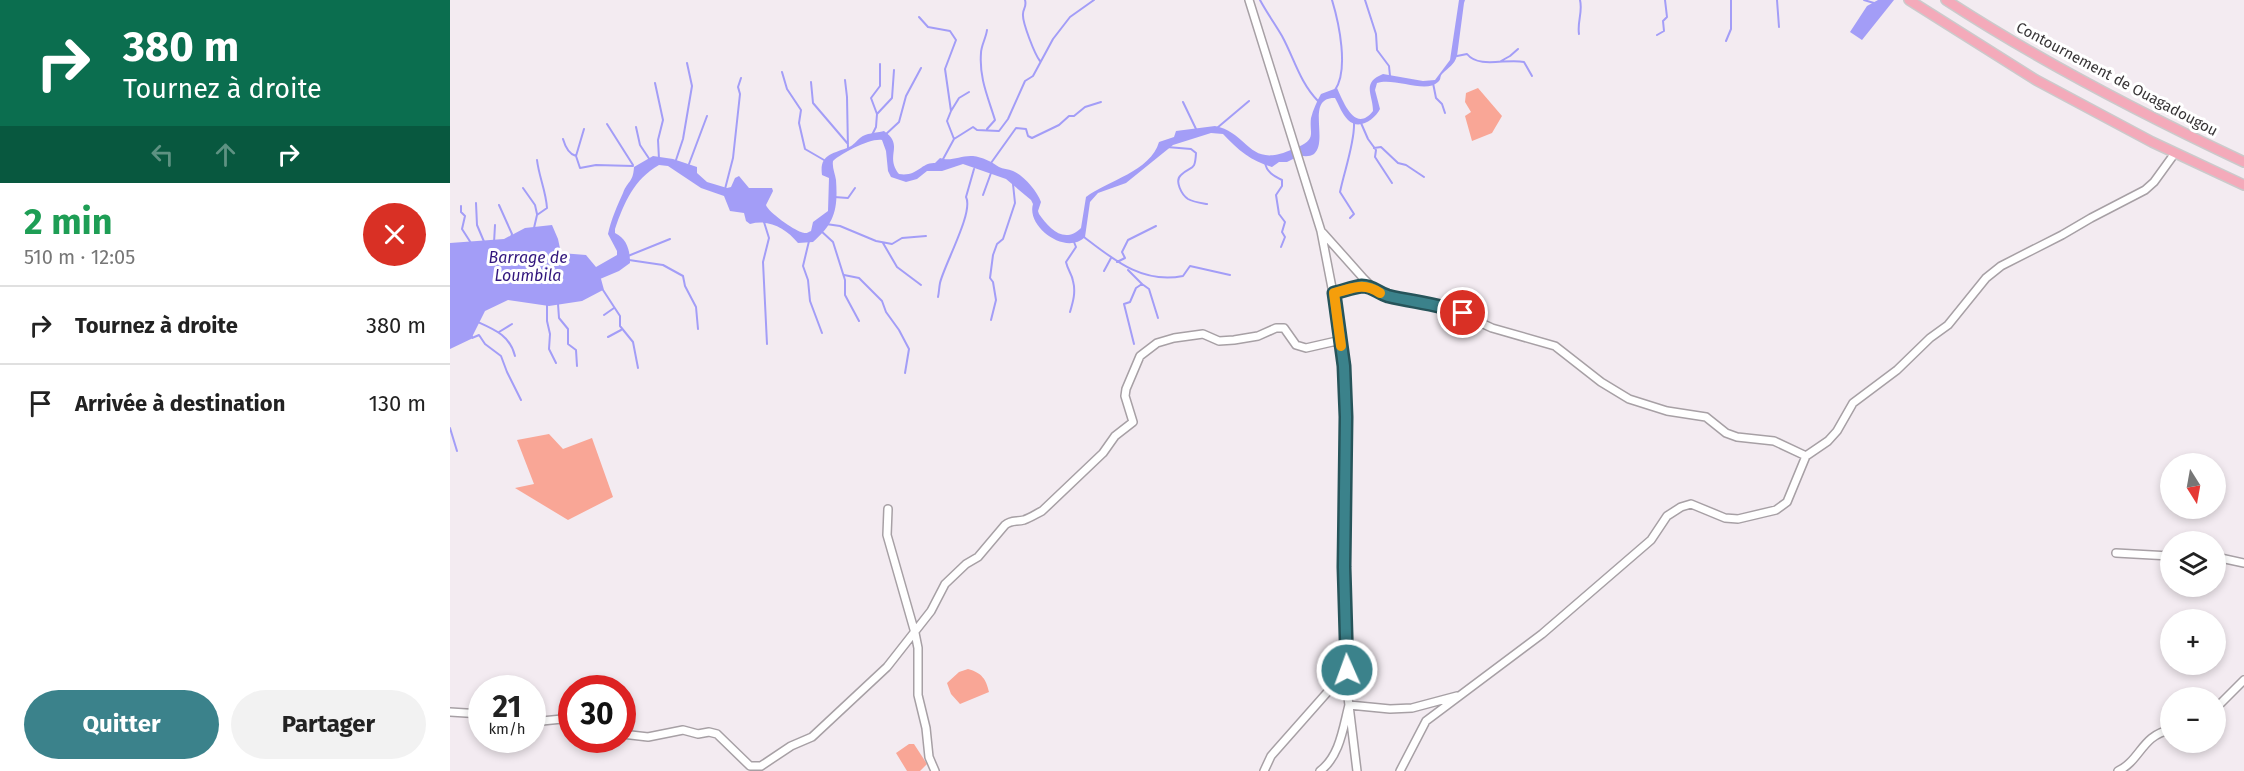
<!DOCTYPE html>
<html lang="fr">
<head>
<meta charset="utf-8">
<style>
	body { margin:0; font-family:"Fira Sans",sans-serif; background:#f2f2f2; color:#222; height:100vh; display:flex; flex-direction:column; font-size:22px; white-space:nowrap }
	* { box-sizing:border-box; margin:0 }
	p { font-size:20px; color:#767676 }
	.icon { flex:none; width:33px; height:33px; fill:none; stroke:currentColor; stroke-width:2; stroke-linecap:round; stroke-linejoin:round }
	.map { position:relative; flex:1; overflow:hidden }
	.side { display:flex; flex-direction:column; background:#fff; width:450px }
	.side>* { flex:none }
	.top-card { background:#0b6e4f; color:#fff; overflow:hidden }
	.needle { width:39px; rotate:169deg }
	.buttons { position:absolute; left:1710px; top:453px; display:grid; gap:12px }
	.buttons a { display:grid; place-items:center; width:66px; height:66px; border-radius:50%; background:#fff; box-shadow:0 3px 9px #0003; font-size:30px }
	.speed { position:absolute; left:18px; top:675px; display:flex; gap:12px; font-size:30px; font-weight:700; text-align:center }
	.speed>* { display:grid; place-content:center; width:78px; height:78px; border-radius:50%; background:#fff; box-shadow:0 3px 9px #0003; line-height:1 }
	.speed small { font-size:15px; font-weight:400 }
	.speed .limit { border:9px solid #d22; background:#fff; color:#111 }
	.pin { position:absolute; display:grid; place-items:center; width:51px; height:51px; color:#fff; margin:-26px; border:3px solid #fff; border-radius:50%; box-shadow:0 2px 6px #0007 }
	.me { position:absolute; width:66px; margin:-33px; rotate:358deg; stroke-linejoin:round; filter:drop-shadow(0 0 4px #0008) }
	.turn { display:flex; align-items:center; gap:21px; height:126px; padding:0 24px; font-size:27px }
	.turn .icon { width:78px; height:78px; stroke-width:2.5 }
	.turn b { display:block; font-size:42px; line-height:51px }
	.lanes { display:flex; align-items:center; height:57px; padding:0 24px; background:#0003; justify-content:center; gap:30px; direction:ltr }
	.lanes .off { opacity:.35 }
	.round { display:grid; place-items:center; flex:none; width:63px; height:63px; border-radius:32px; background:#f2f2f2 }
	.summary { display:flex; align-items:center; justify-content:space-between; height:102px; padding:0 24px }
	h1 { font-size:36px; font-weight:700; line-height:45px; color:#1e9e55 }
	.cta { display:flex; gap:12px; margin-top:auto; padding:12px 24px }
	.cta a { flex:1; height:69px; border-radius:36px; background:#3b828b; color:#fff; font-size:24px; font-weight:700; line-height:69px; text-align:center }
	.cta a+a { background:#f2f2f2; color:#222 }
	ul { padding:0; list-style:none }
	li { display:flex; align-items:center; gap:18px; height:78px; padding:0 24px; border-top:2px solid #e0e0e0 }
	li div { flex:1 }
	li b { display:block; font-size:22px }
	li em { font-style:normal }
	main { display:flex; flex:1; min-height:0 }
	.map>svg:first-child { display:block }
</style>
</head>
<body>
<main>
<section class="side">
<div class="top-card">
<div class="turn"><svg class="icon" aria-label="right" viewBox="0 0 24 24"><path d="M7 20v-9h11M14 6l5 5-5 5"/></svg><div><b>380 m</b>Tournez à droite</div></div>
<div class="lanes"><svg class="icon off" aria-label="left" viewBox="0 0 24 24"><path d="M17 20v-9H6M10 6l-5 5 5 5"/></svg><svg class="icon off" aria-label="ahead" viewBox="0 0 24 24"><path d="M12 20V5M6 11l6-6 6 6"/></svg><svg class="icon" aria-label="right" viewBox="0 0 24 24"><path d="M7 20v-9h11M14 6l5 5-5 5"/></svg></div>
</div>
<div class="summary"><div><h1>2 min</h1><p>510 m · 12:05</p></div><a class="round" style="background:#d93025;color:#fff"><svg class="icon" aria-label="close" viewBox="0 0 24 24"><path d="M6 6l12 12M18 6L6 18"/></svg></a></div>
<ul>
<li><svg class="icon" aria-label="right" viewBox="0 0 24 24"><path d="M7 20v-9h11M14 6l5 5-5 5"/></svg><div><b>Tournez à droite</b></div><em>380 m</em></li>
<li><svg class="icon" aria-label="arrive" viewBox="0 0 24 24"><path d="M6 21V4h12l-3 4 3 4H6"/></svg><div><b>Arrivée à destination</b></div><em>130 m</em></li>
</ul>
<div class="cta"><a>Quitter</a><a>Partager</a></div>
</section>
<div class="map">
<svg width="1794" height="771" viewBox="0 0 1794 771">
	<rect width="100%" height="100%" fill="#f3ebf1"/>
	<path fill="#f9a696" d="M1028,88L1052,116L1042,133L1022,141L1015,116L1021,112L1015,102L1016,93Z
		M99,434L113,449L142,438L163,497L118,520L65,488L84,484L67,440Z
		M518,669C532,673 536,679 539,692L510,704L501,694L497,683L509,672Z
		M459,744H464L477,764L470,771H457L446,753Z"/>
	<path fill="#a39df7" d="M1009,0H1015L1014,3L1007,56C1004,65 999,67 992,74C989,78 992,78 988,82C976,94 944,77 927,83L925,90L930,109C925,119 909,131 898,120C892,114 889,105 885,98C855,97 879,141 864,154C860,157 855,156 850,156L848,147C867,139 859,133 861,118C863,110 867,101 871,94L887,88C893,101 905,134 923,111C923,94 911,83 933,74L973,81L985,80L1000,60Z
		M1428,0H1444L1412,40L1400,32L1417,6Z
		M765,126C800,133 798,170 843,149L845,158L837,162H829L822,167C801,161 788,150 773,134L761,133L723,145L676,183L648,193L640,202L635,237C616,256 576,227 583,204L581,200L556,179L513,164L492,171H477L467,179L456,182L441,177L438,171L436,151L432,140C420,138 392,153 383,161C382,168 385,173 386,180C388,209 385,223 363,242L348,243C336,228 319,219 300,224L296,221L294,213L280,211L274,196L251,188L218,166L209,165C184,179 174,203 165,229V233C177,239 180,250 180,263L169,271L150,279L153,290L132,301L99,306L58,300L35,311L21,339L0,349V243L54,239L75,228L102,225L108,239L111,253L136,255L146,267L167,255V251L158,234C161,220 167,206 173,193C178,180 183,183 184,167L203,156L223,159L247,167V173L257,182L277,188L281,187L285,178L289,176L299,188H322L323,191L316,205C318,212 344,230 351,232C356,234 357,233 361,231L363,222L378,211L379,178L372,175C369,154 383,154 399,147C404,145 406,141 410,138C416,133 426,133 434,131C455,146 434,155 449,174C468,177 471,162 485,163L490,158C501,162 511,155 523,156C532,157 542,162 549,167C553,169 558,169 563,171C574,176 587,191 591,202L588,211L589,214C599,228 614,245 631,228L636,197C657,181 701,171 709,142L724,137L726,131Z"/>
	<g fill="none" stroke-linecap="round" stroke-linejoin="round">
		<path stroke="#a39df7" stroke-width="2" d="M575,0C577,7 573,8 573,14C572,22 585,55 590,61
			M810,0C817,13 825,24 832,36C844,58 850,83 868,101
			M882,0C889,23 899,70 885,90
			M915,0L926,34L927,50L939,66L940,76
			M1327,0L1329,27
			M1414,0L1424,3
			M469,17L478,27L500,31L506,40L495,69L501,111L497,121L504,139
			M1129,34C1127,22 1133,12 1130,0
			M1207,35L1214,31L1213,21L1217,17L1215,0
			M1276,41L1281,29V0
			M1007,56L1017,54C1029,69 1057,58 1074,62L1082,76
			M1051,61L1060,56L1068,49
			M332,72L337,89L351,110L349,123L355,149L374,160
			M395,80L397,97L398,149
			M361,82L363,103L398,144
			M205,83L213,120L208,140L209,159
			M983,83L986,98L992,104L995,113
			M733,102L746,129
			M501,111L509,98L519,92
			M427,114L421,98L430,86V64
			M911,123L918,139L926,150L925,157L942,183
			M157,124L183,165
			M186,127L190,145L200,160
			M767,128L799,101
			M134,129L126,156L130,168L146,165L183,166
			M537,129L545,120C538,97 529,78 531,53C531,46 536,38 537,30
			M422,135L426,127L427,114L442,98L444,70
			M435,135L449,122L456,96L471,68
			M113,139C115,146 118,154 126,156
			M717,147L741,149L746,153C745,172 742,165 731,175C724,181 732,195 738,199C743,202 751,203 757,204
			M924,148L931,147L948,163L956,165L974,177
			M226,160L233,139L242,86L237,63
			M492,161L504,139L523,127L527,130L549,131L558,119L575,81L583,76L603,39L620,17L644,0
			M815,162C816,172 824,176 832,180V186L826,195L829,214L835,222L832,232L835,237L831,247
			M541,163L566,128L576,129L578,136L582,138L609,125L619,116H624L635,107L651,102
			M239,164L257,116
			M73,188L85,205L87,214
			M275,189L283,158L290,94L288,87L291,78
			M533,195L541,173
			M384,197L398,198L405,188
			M26,203L27,225L35,244
			M49,205L62,234L61,238
			M11,206V212L15,216L12,229L21,243
			M900,218L904,214L890,192C894,172 905,142 904,123
			M314,222L319,238L313,262L317,344
			M376,224L390,226L426,241L442,244L452,238L476,236
			M84,228L87,215L97,208C96,191 89,177 87,160
			M370,230L383,242L395,280V295L409,321
			M634,237C664,260 692,284 733,276L740,266L780,275
			M359,241L353,266L358,280L360,301L372,333
			M44,243L45,225
			M433,243L447,267L471,285
			M178,256L220,239
			M179,260L213,265L233,276L235,286L246,307L248,329
			M667,262L675,258L672,252L678,240L706,226
			M678,270L692,284L686,288L680,302L674,304L684,344
			M654,271L661,258
			M394,275L409,278L432,301L436,312L449,330L459,349L455,373
			M150,279L153,290L170,316V326L183,342L188,368
			M692,284L699,289L708,318
			M488,297C489,293 489,288 490,283C494,265 524,212 516,197L524,169
			M97,303V321L100,334L99,349L106,363
			M108,304L109,318L118,329V344L126,350L127,366
			M620,312C623,302 626,292 623,281C622,274 618,271 616,262L626,247L624,242
			M154,315L164,308
			M541,320L546,300L543,282L540,278L543,255L547,244L553,239L565,203L563,184
			M28,322C46,330 60,336 65,356
			M49,332L62,324
			M21,334L22,338L29,335L35,344L51,356L57,372L71,400
			M158,337L171,330
			M0,428L7,451"/>
		<g stroke="#a7a0a5" stroke-width="10">
			<path id="minor" d="M799,0L871,231L888,319L894,366L896,417L894,567L897,689L907,771
				M873,233L914,279L928,293L994,306L1042,328L1105,346L1151,382L1179,399L1217,411L1256,417L1276,433L1287,437L1324,441L1356,456
				M884,293L912,286L923,287
				M438,509L437,535L465,633L468,648V695L476,728L479,757L485,771
				M1666,553L1720,556
				M1766,557L1794,563
				M1766,708L1794,680
				M0,712L32,714
				M82,722L122,718
				M172,734L198,737L233,730L248,734L259,732L267,734L300,766H311L341,746L362,737L437,667L481,611L495,584L516,564L528,557L555,525C561,520 566,522 574,520C580,518 586,514 592,511L653,453L665,436L683,422L675,396L676,389L690,356L707,343L724,338L753,334L769,341L784,340L808,336L826,328H834L846,345L856,348L891,340
				M814,771L821,756L897,670
				M870,771C890,756 893,728 899,705L940,709L962,708L1007,696
				M950,771L976,721L1092,634L1201,540L1217,516L1231,507L1241,504L1275,518L1288,519L1326,510L1337,502L1356,456L1378,441L1387,431L1403,403L1447,370L1480,338L1498,325L1536,278L1551,266L1612,235L1641,218L1695,190L1704,182L1725,153
				M1668,771C1690,761 1692,735 1720,730"/>
		</g>
		<g stroke="#cbcacb" stroke-width="12">
			<path id="highway" d="M1459,0L1586,80L1702,142L1794,185
				M1496,0C1591,62 1692,114 1794,162"/>
		</g>
		<use href="#minor" stroke="#fff" stroke-width="7"/>
		<use href="#highway" stroke="#f4aaba" stroke-width="9"/>
	</g>
	<g fill="none" stroke-linecap="round" stroke-linejoin="round">
		<g stroke="#26545a" stroke-width="15">
			<path id="route" d="M897,670L894,567L896,417L894,366L884,293C893,291 903,287 912,286C923,286 928,293 938,296C963,302 988,304 1013,313"/>
		</g>
		<use href="#route" stroke="#3b828b" stroke-width="10"/>
		<path stroke="#f59e0b" stroke-width="10" d="M891,346L884,293C904,288 913,282 930,293"/>
	</g>
	<g text-anchor="middle" dominant-baseline="central" stroke-width="6" stroke-linejoin="round" paint-order="stroke">
		<g font-size="15" fill="#383537" stroke="#fff">
			<text transform="translate(1667 79) rotate(28)">Contournement de Ouagadougou</text>
		</g>
		<g font-size="16" font-style="italic" fill="#32167d" stroke="#fff">
			<text x="78" y="257">Barrage de<tspan x="78" dy="18">Loumbila</tspan></text>
		</g>
	</g>
</svg>
<div class="buttons">
<a><svg class="needle" viewBox="-14 -14 28 28"><path d="M0-13l5 13h-10z" fill="#e53935"/><path d="M0 13l5-13h-10z" fill="#767676"/></svg></a>
<a><svg class="icon" aria-label="layers" viewBox="0 0 24 24"><path d="M12 4l9 5-9 5-9-5zM3 14l9 5 9-5"/></svg></a>
<a>+</a>
<a>−</a>
</div>
<div class="speed"><div>21<small>km/h</small></div><div class="limit">30</div></div>
<div class="pin" style="left:1013px;top:313px;background:#d93025"><svg class="icon" aria-label="arrive" viewBox="0 0 24 24"><path d="M6 21V4h12l-3 4 3 4H6"/></svg></div>
<svg class="me" style="left:897px;top:670px" viewBox="-20 -20 40 40"><circle r="17" fill="#3b828b" stroke="#fff" stroke-width="3"/><path d="M0-11L8 9 0 5-8 9z" fill="#fff"/></svg>
</div>
</main>
</body>
</html>
